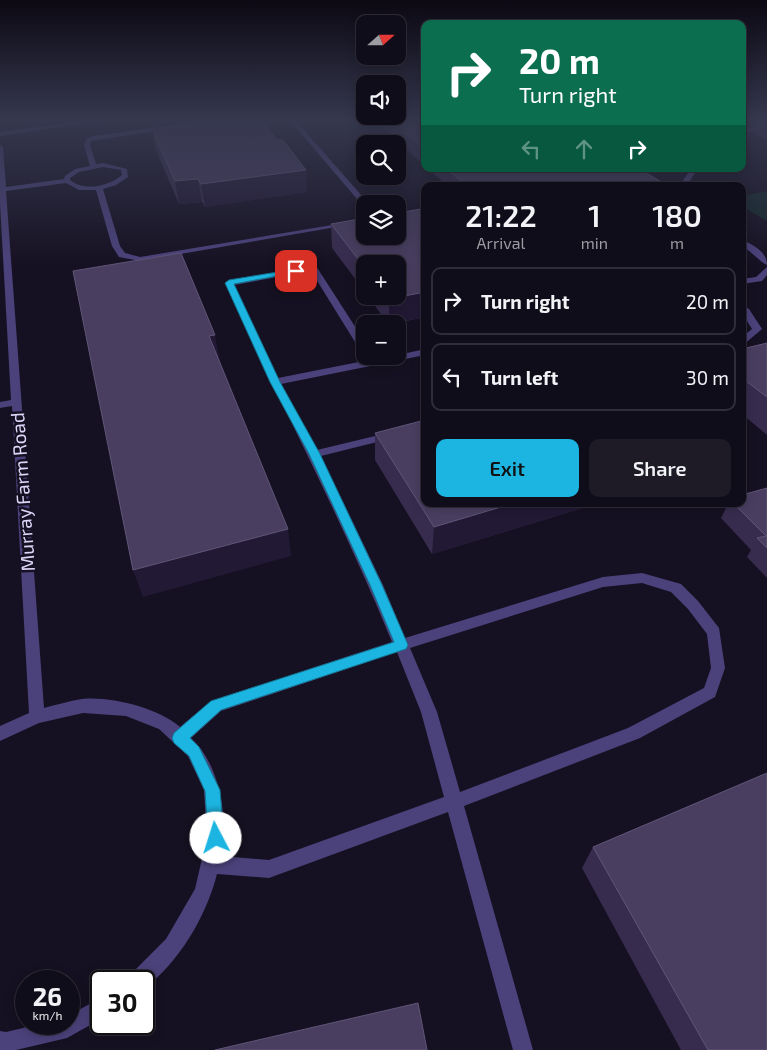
<!DOCTYPE html>
<html lang="en">
<head>
<meta charset="utf-8">
<style>
	body { margin:0; font-family:"Exo 2",sans-serif; background:#1e1b27; color:#f1f3f6; height:100vh; display:flex; flex-direction:column; font-size:19px; white-space:nowrap }
	* { box-sizing:border-box; margin:0 }
	p { font-size:16px; color:#9c9ca2 }
	.icon { flex:none; width:28px; height:28px; fill:none; stroke:currentColor; stroke-width:2; stroke-linecap:round; stroke-linejoin:round }
	.map { position:relative; flex:1; overflow:hidden }
	.drawer { position:absolute; left:421px; top:182px; width:325px; height:325px; display:flex; flex-direction:column; background:#100d1a; border-radius:10px; box-shadow:0 2px 12px #0003,0 0 0 1px #302d39 }
	.drawer>* { flex:none }
	.hud { position:absolute; left:421px; top:20px; width:325px; height:152px; border-radius:10px; box-shadow:0 2px 12px #0003,0 0 0 1px #302d39; background:#0b6e4f; color:#fff; overflow:hidden }
	.needle { width:32px; rotate:69deg }
	.controls { position:absolute; left:356px; top:15px; display:grid; gap:10px }
	.controls a { display:grid; place-items:center; width:50px; height:50px; border-radius:10px; background:#100d1a; box-shadow:0 2px 12px #0003,0 0 0 1px #302d39; font-size:25px }
	.speed { position:absolute; left:15px; top:970px; display:flex; gap:10px; font-size:25px; font-weight:700; text-align:center }
	.speed>* { display:grid; place-content:center; width:65px; height:65px; border-radius:50%; background:#100d1a; box-shadow:0 2px 12px #0003,0 0 0 1px #302d39; line-height:1 }
	.speed small { font-size:12px; font-weight:400 }
	.speed .limit { border:2px solid #111; border-radius:8px; background:#fff; color:#111 }
	.pin { position:absolute; display:grid; place-items:center; width:42px; height:42px; color:#fff; margin:-21px; border-radius:10px; box-shadow:0 2px 8px #0006 }
	.me { position:absolute; width:55px; margin:-28px; rotate:355deg; stroke-linejoin:round; filter:drop-shadow(0 0 4px #0008) }
	.turn { display:flex; align-items:center; gap:18px; height:105px; padding:0 15px; font-size:22px }
	.turn .icon { width:65px; height:65px; stroke-width:2.5 }
	.turn b { display:block; font-size:35px; line-height:42px }
	.lanes { display:flex; align-items:center; height:48px; padding:0 15px; background:#0003; justify-content:center; gap:25px; direction:ltr }
	.lanes .off { opacity:.35 }
	.eta { display:flex; justify-content:space-evenly; align-items:center; height:85px; text-align:center }
	.eta b { font-size:30px; font-weight:600; line-height:35px }
	.cta { display:flex; gap:10px; margin-top:auto; padding:10px 15px }
	.cta a { flex:1; height:58px; border-radius:10px; background:#1cb5e1; color:#111; font-size:20px; font-weight:600; line-height:58px; text-align:center }
	.cta a+a { background:#1e1b27; color:#f1f3f6 }
	ul { padding:0; list-style:none }
	li { display:flex; align-items:center; gap:15px; height:68px; margin:0 10px 8px; padding:0 5px; border:2px solid #302d39; border-radius:10px }
	li div { flex:1 }
	li b { display:block; font-size:19px }
	li em { font-style:normal }
	.map>svg:first-child { display:block }
</style>
</head>
<body>
<div class="map">
<svg width="767" height="1050" viewBox="0 0 767 1050">
	<rect width="100%" height="100%" fill="#161122"/>
	<path fill="#15292b" d="M767,191V221L743,207L742,196Z"/>
	<g fill="none" stroke-linecap="round" stroke-linejoin="round">
		<path fill="#4b427b" fill-rule="evenodd" d="M99,119H113L0,136V132Z
			M216,119H230L91,141L90,145L96,164L103,163L127,169L128,177L116,185L103,189L120,246L125,253L140,257L350,222L365,218V222L140,261L119,257L112,246L96,190H79L66,183L6,191L44,708C56,705 69,701 82,699C111,696 158,708 180,727L211,701L392,642C342,519 280,403 225,283L229,280L316,266L365,342V353L360,350L311,271L234,285L278,378L389,356H398V355L425,349V355L281,384L317,450L425,424V430L321,456L383,585L405,638L603,577L642,573L681,584L698,601L719,628L725,668L715,697L640,738L464,806L533,1050H513L448,812L269,878L217,874C206,917 179,962 144,989V981H128L131,974L166,939L195,889L207,837L204,790L188,756L159,729L126,716L83,713L39,723L0,741V726L29,713L12,406L0,408V402L11,400L0,203V145L3,147L6,187L64,179L65,176L75,169L90,166L84,145L86,139L93,136ZM103,167L121,170L122,175C109,186 85,192 70,180V178L79,172ZM642,583L671,592L688,609L707,634L711,668L704,688L628,728L460,792L437,712L410,648L603,587ZM397,652L421,712L444,797L269,860L221,856C229,819 220,764 191,738L221,711Z
			M285,119H292L297,122L369,204L363,206L293,124Z
			M767,125V129L742,133V129Z
			M691,169H697L687,186H681V183Z
			M742,240C754,245 767,252 767,265C760,262 751,251 742,246Z
			M767,267V275L762,281L742,284V279L756,277Z
			M742,305L749,309L762,329L742,346V337L752,329L742,313Z
			M101,998V1019L67,1038L16,1050H0V1031L6,1032L40,1024H69V1015Z"/>
	</g>
	<path fill="#372c4e" d="M186,119H254L307,192L205,207L202,202L179,204L156,150L152,129L190,124V121H187Z
		M373,119H425V166Z
		M742,119H767V140L753,133L756,125L742,127Z
		M428,169H640L668,186H448Z
		M425,213V317L392,324H388L368,296H398L365,264V292L332,248L331,224Z
		M767,343V435L742,414V349Z
		M375,433L425,504H596L432,554L375,460Z
		M767,488V578L747,557L751,550L721,518L728,504H742Z
		M593,847L767,1050H681L582,868Z"/>
	<path fill="#221935" d="M30,119H86L32,125Z
		M744,119H758L756,125L742,127V123Z
		M306,170L307,192L205,207L201,184Z
		M198,179L202,202L179,204L175,181Z
		M425,292V317L389,324V299Z
		M215,335L220,362L214,363L209,336Z
		M511,504H596L432,554L434,527Z
		M288,529L291,556L143,597L133,570Z"/>
	<path fill="#493e60" stroke="#605678" d="M194,119H254L255,121L262,120L277,140H283L306,170L201,184L198,179L175,181L152,129L197,124Z
		M389,119H425V150Z
		M447,169H640L668,186H467Z
		M421,209L425,213V292L389,299L387,296H398V264H365V268L331,224L365,218V236H398V213Z
		M181,253L215,335L209,336L288,529L133,570L73,271Z
		M767,343V397L742,378V349Z
		M425,420V504H511L434,527L375,433Z
		M767,488V548L757,538L766,536L734,504H742V495Z
		M767,773V1050H708L593,847Z
		M418,1003L427,1050H215Z"/>
	<linearGradient id="sky" x2="0" y2="1"><stop stop-color="#0c0913"/><stop offset="0.45" stop-color="#36384f"/><stop offset="1" stop-color="#36384f" stop-opacity="0"/></linearGradient>
	<rect width="767" height="266" fill="url(#sky)"/>
	<path fill="#1cb5e1" stroke="#127692" d="M296,269L300,271L299,272L234,284L280,382L320,454L382,585L408,645L406,649L221,710L190,738L199,747L220,790L224,838L222,843L216,845L210,843L208,838L205,791L189,756L174,743L172,738L174,733L211,701L394,642L370,585L309,454L270,382L225,283L229,280Z"/>
	<g text-anchor="middle" dominant-baseline="central" stroke-width="5" stroke-linejoin="round" paint-order="stroke">
		<g font-size="19" fill="#dfd7fa" stroke="#161122">
			<text transform="translate(22 492) rotate(-94)">Murray Farm Road</text>
		</g>
	</g>
</svg>
<div class="controls">
<a><svg class="needle" viewBox="-14 -14 28 28"><path d="M0-13l5 13h-10z" fill="#e53935"/><path d="M0 13l5-13h-10z" fill="#9c9ca2"/></svg></a>
<a><svg class="icon" aria-label="sound" viewBox="0 0 24 24"><path d="M4 9h4l5-4v14l-5-4H4zM17 9q2 3 0 6"/></svg></a>
<a><svg class="icon" aria-label="search" viewBox="0 0 24 24"><circle cx="10" cy="10" r="6"/><path d="M15 15l6 6"/></svg></a>
<a><svg class="icon" aria-label="layers" viewBox="0 0 24 24"><path d="M12 4l9 5-9 5-9-5zM3 14l9 5 9-5"/></svg></a>
<a>+</a>
<a>−</a>
</div>
<div class="speed"><div>26<small>km/h</small></div><div class="limit">30</div></div>
<div class="pin" style="left:296px;top:271px;background:#d93025"><svg class="icon" aria-label="arrive" viewBox="0 0 24 24"><path d="M6 21V4h12l-3 4 3 4H6"/></svg></div>
<svg class="me" style="left:216px;top:838px" viewBox="-20 -20 40 40"><circle r="19" fill="#fff"/><path d="M0-13L10 11 0 6-10 11z" fill="#1cb5e1"/></svg>
<div class="hud">
<div class="turn"><svg class="icon" aria-label="right" viewBox="0 0 24 24"><path d="M7 20v-9h11M14 6l5 5-5 5"/></svg><div><b>20 m</b>Turn right</div></div>
<div class="lanes"><svg class="icon off" aria-label="left" viewBox="0 0 24 24"><path d="M17 20v-9H6M10 6l-5 5 5 5"/></svg><svg class="icon off" aria-label="ahead" viewBox="0 0 24 24"><path d="M12 20V5M6 11l6-6 6 6"/></svg><svg class="icon" aria-label="right" viewBox="0 0 24 24"><path d="M7 20v-9h11M14 6l5 5-5 5"/></svg></div>
</div>
<section class="drawer">
<div class="eta">
<div><b>21:22</b><p>Arrival</p></div>
<div><b>1</b><p>min</p></div>
<div><b>180</b><p>m</p></div>
</div>
<ul>
<li><svg class="icon" aria-label="right" viewBox="0 0 24 24"><path d="M7 20v-9h11M14 6l5 5-5 5"/></svg><div><b>Turn right</b></div><em>20 m</em></li>
<li><svg class="icon" aria-label="left" viewBox="0 0 24 24"><path d="M17 20v-9H6M10 6l-5 5 5 5"/></svg><div><b>Turn left</b></div><em>30 m</em></li>
</ul>
<div class="cta"><a>Exit</a><a>Share</a></div>
</section>
</div>
</body>
</html>
